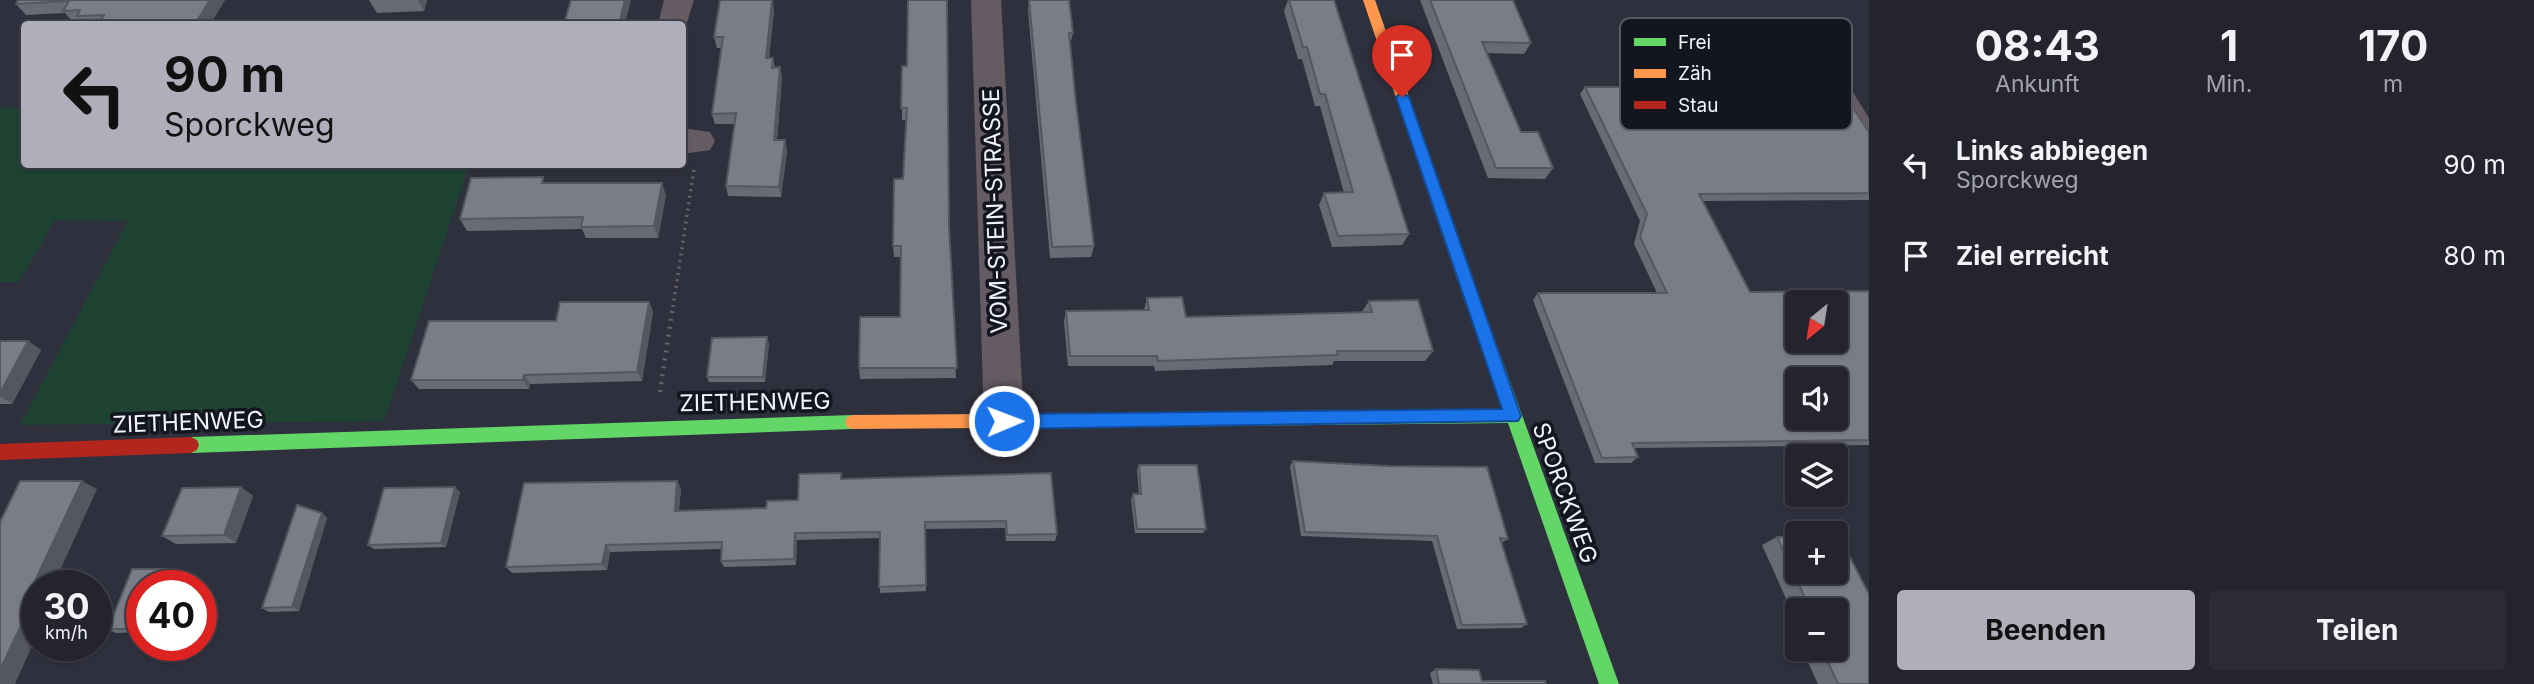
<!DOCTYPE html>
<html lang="de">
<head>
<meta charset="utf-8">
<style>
	body { margin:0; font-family:Inter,sans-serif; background:#2b2c36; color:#f1f3f6; height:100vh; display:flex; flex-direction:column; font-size:26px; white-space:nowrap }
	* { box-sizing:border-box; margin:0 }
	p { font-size:23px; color:#a3a4aa }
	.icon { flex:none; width:38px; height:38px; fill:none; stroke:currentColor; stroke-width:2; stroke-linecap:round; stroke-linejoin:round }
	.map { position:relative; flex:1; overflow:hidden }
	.details { display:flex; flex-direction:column; background:#23242e; width:665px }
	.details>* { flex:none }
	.top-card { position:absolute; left:21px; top:21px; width:665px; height:147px; border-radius:7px; box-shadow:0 2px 5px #0004,0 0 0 2px #40414a; background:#aeafba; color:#111; overflow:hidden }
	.needle { width:46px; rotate:210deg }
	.buttons { position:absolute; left:1785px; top:290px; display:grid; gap:14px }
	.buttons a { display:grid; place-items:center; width:63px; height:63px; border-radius:7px; background:#23242e; box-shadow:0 2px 5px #0004,0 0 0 2px #40414a; font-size:35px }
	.speed { position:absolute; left:21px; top:570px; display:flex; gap:14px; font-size:35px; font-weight:700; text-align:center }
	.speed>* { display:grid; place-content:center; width:91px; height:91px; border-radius:50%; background:#23242e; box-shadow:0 2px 5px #0004,0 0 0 2px #40414a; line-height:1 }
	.speed small { font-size:18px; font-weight:400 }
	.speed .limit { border:10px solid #d22; background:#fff; color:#111 }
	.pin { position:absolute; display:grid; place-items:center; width:60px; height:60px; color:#fff; margin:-72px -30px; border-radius:50% 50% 50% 0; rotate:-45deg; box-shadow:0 0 7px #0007 }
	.pin .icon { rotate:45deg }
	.me { position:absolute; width:77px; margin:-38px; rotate:89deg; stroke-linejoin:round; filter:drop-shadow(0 0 5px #0008) }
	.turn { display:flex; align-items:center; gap:24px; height:147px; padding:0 28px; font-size:32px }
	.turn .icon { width:91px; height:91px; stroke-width:2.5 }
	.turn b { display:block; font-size:49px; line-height:60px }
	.eta { display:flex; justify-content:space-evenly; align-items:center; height:119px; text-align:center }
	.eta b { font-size:42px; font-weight:700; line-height:49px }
	.button { display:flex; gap:14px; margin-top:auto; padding:14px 28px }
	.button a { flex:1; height:80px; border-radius:7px; background:#aeafba; color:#111; font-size:28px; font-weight:700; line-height:80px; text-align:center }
	.button a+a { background:#2b2c36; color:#f1f3f6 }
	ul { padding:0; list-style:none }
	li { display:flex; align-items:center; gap:21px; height:91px; padding:0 28px }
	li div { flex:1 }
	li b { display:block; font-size:26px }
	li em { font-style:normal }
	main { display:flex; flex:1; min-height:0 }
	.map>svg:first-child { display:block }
</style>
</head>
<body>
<main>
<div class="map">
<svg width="1869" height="684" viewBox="0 0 1869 684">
	<rect width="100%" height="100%" fill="#2f303d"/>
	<path fill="#1f4333" d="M0,108H24V164L469,165L384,421L20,425L128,221L55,220L19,282H0Z"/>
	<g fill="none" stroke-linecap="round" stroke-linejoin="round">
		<path stroke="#666269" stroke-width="3.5" stroke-dasharray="2 4.5" stroke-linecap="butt" d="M673,307L694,169"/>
		<path stroke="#666269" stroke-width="4.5" stroke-dasharray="2 6" stroke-linecap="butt" d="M660,392L673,305"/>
		<path fill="#655c63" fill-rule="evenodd" d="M1836,73L1842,75L1869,118V138L1863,136L1828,79Z"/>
		<path fill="#655c63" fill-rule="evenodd" d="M664,0H694L684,32L682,24H658Z
			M971,0H1001L1024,421L1018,434L1004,439L990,434L984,421Z
			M682,128L710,132L715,141L710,150L682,154Z"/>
		<path fill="#63d668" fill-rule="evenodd" d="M1465,273L1470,275L1473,279L1619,684H1599L1508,423L1127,427L1121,425L1119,420L1121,415L1127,413L1503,409L1457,279L1460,275Z
			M853,415L859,417L861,422L859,427L853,429L191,453L185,450L183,445L185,440L191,437Z"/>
		<path fill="#ff974d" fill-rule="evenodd" d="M1363,0H1375L1473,279L1470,283H1460L1457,279Z
			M1127,413L1133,415L1135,420L1133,425L1127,427L853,429L847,427L845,422L847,417L853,415Z"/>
		<path fill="#b3261e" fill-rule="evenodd" d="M191,437L197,440L199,445L197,450L191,453L0,460V444Z"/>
	</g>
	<path fill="#696b74" d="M18,0H225L210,24H84L82,22H73L65,13L26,15L16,4Z
		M369,0H427L424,11L377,13Z
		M1029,0L1073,33L1070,45L1076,103L1094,246L1091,257L1050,258L1028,11Z
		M1288,0H1334L1409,234L1402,245L1332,247L1319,205L1324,193H1344L1320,106H1315L1302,59H1298L1284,11Z
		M1420,0H1513L1531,43L1524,54L1487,53L1521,132L1553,168L1545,179L1488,178Z
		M774,10L769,58H773L775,68L780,67L782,78L777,140H785L787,150L781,197L728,196L726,186L735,124H715L712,114L721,48H717L714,37Z
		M902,66L949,227L956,378L860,379L859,368L900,317L901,257H894L893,246L903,179L906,120H902Z
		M1585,87L1787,103L1869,132V200L1703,201L1750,292L1869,291V445L1634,448L1638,457L1631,463H1595L1533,300L1538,293H1657L1634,244L1640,221L1580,94Z
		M547,183L666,195L658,238H586L582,229L467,231L460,219Z
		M1147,298L1186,317L1362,312L1369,301L1433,351L1425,361H1334L1332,365L1155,371L1154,366H1068L1064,322L1066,311L1144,310Z
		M649,302L653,312L642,381L530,384L529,389H419L411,380L556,321Z
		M0,341H28L41,350L12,404H0Z
		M769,343L765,382H709L707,377Z
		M1293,461L1508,539L1501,543L1527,624L1521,628L1457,629L1432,541L1301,536L1290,466Z
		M1139,465L1206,529L1203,533H1135L1131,499L1133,494H1139L1137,470Z
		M842,479L1057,534L1055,541H1006L1005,528L925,529L926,591L880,593V538L797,540L796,565L724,567L721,561L722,549L610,552L607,570L512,573L506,567L681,488L679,511L766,508L798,500Z
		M241,487L253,496L236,543L176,544L162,536Z
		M460,492L446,547L374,549L368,545Z
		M322,513L327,518L299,611L269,612L262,608Z
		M1836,536H1839L1869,594V684H1818L1802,649H1836V611H1797V623L1762,545L1777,537H1797V572H1836Z
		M132,569H173L180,573L175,586H142V632L116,633L108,629Z
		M1436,669L1482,681L1546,684H1433L1430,673Z"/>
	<path fill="#55575e" d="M210,0H225L210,24H195Z
		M418,0H427L424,11Z
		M625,0H631L625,24H619Z
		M773,0L774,10L768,69L766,58Z
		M780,67L782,78L776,150L774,140Z
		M785,140L787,150L781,197L779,187Z
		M662,183L666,195L658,238L654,226Z
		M649,302L653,312L642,381L637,372Z
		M767,337L769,343L765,382L763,377Z
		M28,341L41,350L12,404L0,396V393Z
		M524,375L530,384L529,389L523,380Z
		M82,481L97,489L53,586H39L34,583Z
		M677,481L681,488L678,518L675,511Z
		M241,487L253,496L236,543L224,535Z
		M455,487L460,492L446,547L441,543Z
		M322,513L327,518L299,611L292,607Z
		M795,533L797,540L796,565L794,559Z
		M606,545L610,552L607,570L602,564Z
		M173,569L180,573L175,586H166Z
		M37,591V635L15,684H0V670Z"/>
	<path fill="#7a7c87" stroke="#55575e" stroke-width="2" fill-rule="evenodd" d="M18,0H210L195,24H98L104,15L77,16L80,10L63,11L69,1L16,4Z
		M571,0H625L619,24H564Z
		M720,0H772L766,58H773L772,68L780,67L774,140H785L779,187L726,186L736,113L712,114L723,37H714Z
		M908,0H947L949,227L957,368H859L860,317H900L901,246H893L894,179H903L907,108H901L902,66H907Z
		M1029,0H1069L1073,33H1069L1076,103L1094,246L1052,247Z
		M1289,0H1334L1409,234L1338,236L1324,193L1353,192L1325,94H1320L1307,47H1303Z
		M1430,0H1513L1531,43L1482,42L1521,132H1538L1553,168H1496Z
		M1585,87H1777L1787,103L1849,102L1869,132V193L1699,194L1750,292L1869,291V440L1632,443L1638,457L1602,458L1538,293H1667L1640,237L1647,214ZM1797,303H1836V341H1797ZM1797,380H1836V418H1797Z
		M543,177L542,183H662L654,226L581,227L583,217L460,219L471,178Z
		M1182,297L1186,317L1372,312L1369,301L1418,300L1433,351H1337L1338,355L1158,361L1157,356H1070L1066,311L1149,310L1147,298Z
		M560,302H649L637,372L524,375L523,380H411L429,321H556Z
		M767,337L763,377H707L712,338Z
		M0,341H28L0,393Z
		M1293,461L1388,466L1487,467L1508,539L1500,538L1527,624L1462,625L1437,536L1305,532Z
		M1139,465H1197L1206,529H1137L1133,494H1141Z
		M841,473V479L1051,473L1057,534L1007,535L1006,521L925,522L926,585L879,587L880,532L795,533L794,559L721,561L722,542L606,545L602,564L506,567L524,483L677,481L675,511L766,508L767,501L798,500L799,474Z
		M20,481H82L34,583H40L39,586H37V591L0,670V522Z
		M241,487L224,535L162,536L182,488Z
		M455,487L441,543L368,545L384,488Z
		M297,505L322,513L292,607L262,608Z
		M1836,536H1839L1869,594V684H1838L1822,649H1836V611H1811L1777,537H1797V572H1836Z
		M132,569H173L166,586H142V629H108Z
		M1436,669L1479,670L1482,681H1545L1546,684H1439Z"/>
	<path fill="#1a73e8" stroke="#114b97" stroke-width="2" d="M1402,92L1409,97L1521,416L1518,421L1004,429L998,427L996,421L998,416L1004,414L1502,409L1396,97Z"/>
	<g text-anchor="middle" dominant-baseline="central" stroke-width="7" stroke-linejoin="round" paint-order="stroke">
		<g font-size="23" fill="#f2f3fd" stroke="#13151f">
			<text transform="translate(995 211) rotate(-92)">VOM-STEIN-STRASSE</text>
			<text transform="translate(755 402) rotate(-1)">ZIETHENWEG</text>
			<text transform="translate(188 422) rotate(-2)">ZIETHENWEG</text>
			<text transform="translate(1565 493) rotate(70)">SPORCKWEG</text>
		</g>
	</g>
	<rect x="1620" y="18" width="232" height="112" rx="10" fill="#13151f" stroke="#565862" stroke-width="2"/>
	<rect x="1634" y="38" width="32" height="8" fill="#63d668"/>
	<rect x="1634" y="69" width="32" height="9" fill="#ff974d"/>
	<rect x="1634" y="101" width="32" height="8" fill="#b3261e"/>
	<g font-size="19" fill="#f2f3fd">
		<text x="1678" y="49">Frei</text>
		<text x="1678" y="80">Zäh</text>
		<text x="1678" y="112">Stau</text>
	</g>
</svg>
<div class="buttons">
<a><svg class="needle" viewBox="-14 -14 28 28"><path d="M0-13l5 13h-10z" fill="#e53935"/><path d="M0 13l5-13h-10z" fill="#a3a4aa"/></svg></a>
<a><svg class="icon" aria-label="sound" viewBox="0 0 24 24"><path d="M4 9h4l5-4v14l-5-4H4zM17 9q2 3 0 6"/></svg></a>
<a><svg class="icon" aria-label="layers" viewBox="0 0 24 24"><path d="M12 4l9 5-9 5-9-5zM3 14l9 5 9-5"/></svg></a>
<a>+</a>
<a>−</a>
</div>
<div class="speed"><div>30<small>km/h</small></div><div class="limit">40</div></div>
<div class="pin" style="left:1402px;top:97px;background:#d93025"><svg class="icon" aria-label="arrive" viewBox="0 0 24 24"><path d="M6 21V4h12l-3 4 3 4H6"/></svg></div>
<svg class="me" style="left:1004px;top:421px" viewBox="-20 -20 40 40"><circle r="17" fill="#1a73e8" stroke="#fff" stroke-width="3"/><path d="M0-11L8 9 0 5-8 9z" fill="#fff"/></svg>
<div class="top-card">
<div class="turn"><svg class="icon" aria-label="left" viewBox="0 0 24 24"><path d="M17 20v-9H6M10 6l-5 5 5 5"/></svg><div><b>90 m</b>Sporckweg</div></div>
</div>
</div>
<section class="details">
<div class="eta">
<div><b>08:43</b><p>Ankunft</p></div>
<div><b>1</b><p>Min.</p></div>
<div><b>170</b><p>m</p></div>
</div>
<ul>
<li><svg class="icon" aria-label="left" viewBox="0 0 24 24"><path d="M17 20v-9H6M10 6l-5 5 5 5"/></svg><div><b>Links abbiegen</b><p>Sporckweg</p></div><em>90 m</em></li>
<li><svg class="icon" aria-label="arrive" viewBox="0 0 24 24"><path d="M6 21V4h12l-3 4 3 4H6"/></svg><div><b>Ziel erreicht</b></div><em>80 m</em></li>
</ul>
<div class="button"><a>Beenden</a><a>Teilen</a></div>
</section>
</main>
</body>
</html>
